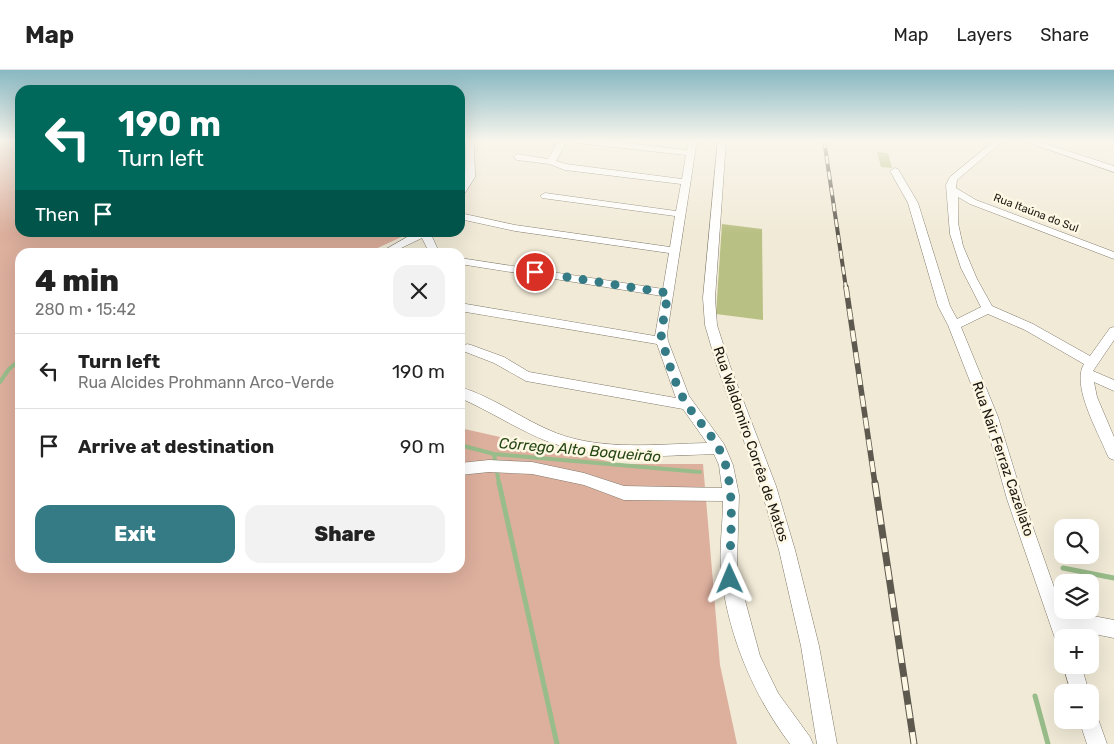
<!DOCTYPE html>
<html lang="en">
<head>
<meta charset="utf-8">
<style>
	body { margin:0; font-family:Rubik,sans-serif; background:#f2f2f2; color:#222; height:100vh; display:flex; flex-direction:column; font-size:19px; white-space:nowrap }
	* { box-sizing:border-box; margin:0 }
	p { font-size:16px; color:#767676 }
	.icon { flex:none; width:28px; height:28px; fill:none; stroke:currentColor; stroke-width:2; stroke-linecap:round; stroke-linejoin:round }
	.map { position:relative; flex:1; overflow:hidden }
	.drawer { position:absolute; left:15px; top:178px; width:450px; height:325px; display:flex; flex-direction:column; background:#fff; border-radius:15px; box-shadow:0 5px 20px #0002 }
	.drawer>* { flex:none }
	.banner { position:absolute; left:15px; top:15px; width:450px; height:152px; border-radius:15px; box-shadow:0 5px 20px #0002; background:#00695c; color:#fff; overflow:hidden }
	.tools { position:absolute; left:1054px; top:449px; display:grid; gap:10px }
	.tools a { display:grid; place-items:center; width:45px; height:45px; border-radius:10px; background:#fff; box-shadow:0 5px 20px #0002; font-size:25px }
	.pin { position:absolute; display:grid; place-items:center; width:42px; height:42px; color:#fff; margin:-21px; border:2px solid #fff; border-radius:50%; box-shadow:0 1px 5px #0007 }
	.me { position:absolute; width:55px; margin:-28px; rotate:359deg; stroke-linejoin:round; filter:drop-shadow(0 0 4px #0008) }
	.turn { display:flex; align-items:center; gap:18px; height:105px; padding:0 20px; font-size:22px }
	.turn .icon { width:65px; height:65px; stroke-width:2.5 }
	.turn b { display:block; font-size:35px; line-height:42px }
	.then { display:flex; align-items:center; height:48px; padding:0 20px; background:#0003; gap:10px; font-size:19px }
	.round { display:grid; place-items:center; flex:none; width:52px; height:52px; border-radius:15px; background:#f2f2f2 }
	.summary { display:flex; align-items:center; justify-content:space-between; height:85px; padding:0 20px }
	h1 { font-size:30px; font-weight:800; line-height:38px }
	.button { display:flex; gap:10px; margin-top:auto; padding:10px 20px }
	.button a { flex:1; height:58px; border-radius:15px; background:#347b85; color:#fff; font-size:20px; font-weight:800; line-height:58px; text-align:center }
	.button a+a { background:#f2f2f2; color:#222 }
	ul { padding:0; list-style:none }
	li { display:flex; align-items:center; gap:15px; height:75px; padding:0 20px; border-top:1px solid #e0e0e0 }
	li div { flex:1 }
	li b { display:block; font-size:19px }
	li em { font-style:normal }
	header { display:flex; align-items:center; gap:30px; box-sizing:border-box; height:70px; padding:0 25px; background:#fff; border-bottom:1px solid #e0e0e0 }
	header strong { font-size:24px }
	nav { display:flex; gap:28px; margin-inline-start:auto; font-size:18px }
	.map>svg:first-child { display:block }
</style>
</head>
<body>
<header>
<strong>Map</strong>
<nav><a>Map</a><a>Layers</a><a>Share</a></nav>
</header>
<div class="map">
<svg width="1114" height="674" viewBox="0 0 1114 674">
	<rect width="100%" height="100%" fill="#f1ead7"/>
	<path fill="#ddaf9d" d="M0,70H20V162L410,163L369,182H20V498H460V358L620,394H703L720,595L737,674H0Z"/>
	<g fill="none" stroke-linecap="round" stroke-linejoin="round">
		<path stroke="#98bd8a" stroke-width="4" d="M0,312L9,299L20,290
			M460,375L494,384L700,402
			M494,384L499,414"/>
		<path stroke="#98bd8a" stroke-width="5" d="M499,413L557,674
			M1063,498L1114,508
			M1035,626L1048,674"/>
	</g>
	<path fill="#b9c083" d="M877,82L888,83L892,98L881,97Z
		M722,154L762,159L763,250L716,244Z"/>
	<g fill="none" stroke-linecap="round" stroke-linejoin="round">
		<g stroke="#817a6a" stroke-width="1">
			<path id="minor" d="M466,70H474L475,107L463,126L460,127V116L465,107Z
				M559,70H567L556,91L566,94L682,109L686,85L577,73L573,70H600L687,80L689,70H697L667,264L668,271L689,326L724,374L733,395L739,425L737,494L739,508L760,586L778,623L810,667L813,674H790C753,625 727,563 721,501C719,478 723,454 723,431L624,430L584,415L532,404L489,402L460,405V393L489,390L532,392L584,403L624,416L722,418L719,395L714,384C659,386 602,391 549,372C518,360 490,341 460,328V317C494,327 523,350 556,363C603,381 658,374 707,373L683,339L526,311L494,293L463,281L461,278L467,274L471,275L504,287L529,302L676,328L657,274L460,241V233L655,266L662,226L460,194V188L663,219L669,183L515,161L460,149V143L515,155L670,177L675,146L542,128L540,126L545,123L676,141L681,114L565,100L549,94L517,90L513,87L517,84L548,89Z
				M718,70H726L715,228L717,255L730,296L776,416L795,480L819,576L837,674H817L801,576L779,480L760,416L717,296L705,255L703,228Z
				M995,70H1004L957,110L956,118L976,130L1114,182V189L970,134L958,127V153L963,176L977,209L992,236L1033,254L1090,286L1110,258L1114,257V270L1093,301L1114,310V321L1094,312L1097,327L1114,367V390L1109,388L1107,384C1098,362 1071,315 1084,294L1025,260L988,244L961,257L998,347L1023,429L1062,540L1114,550V568L1069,559L1072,568H1062V577L1057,574L1007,429L984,347L948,255L938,236L908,133L890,101L895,98L898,99L918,133L950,236L957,249L981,237L961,198L950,164L946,115L950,107Z
				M1021,70H1034L1114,96V102Z
				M416,162H430L439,182H429L422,168L393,182H381Z
				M1063,595H1081L1089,622H1071Z
				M1090,641L1096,643L1107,674H1087L1079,650H1090Z"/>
		</g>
		<use href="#minor" fill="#fff" fill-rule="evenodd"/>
		<g stroke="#5d594f" stroke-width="4">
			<path id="rail-far2" d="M824,70L846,218"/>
		</g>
		<g stroke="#5d594f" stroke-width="5.5">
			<path id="rail-far1" d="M846,217L875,414"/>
		</g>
		<g stroke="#5d594f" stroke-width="7">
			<path id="rail" d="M875,413L914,674"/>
		</g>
		<use href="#rail-far2" stroke="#fef7e4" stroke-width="2.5" stroke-dasharray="8" stroke-linecap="butt"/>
		<use href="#rail-far1" stroke="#fef7e4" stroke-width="4" stroke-dasharray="11" stroke-linecap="butt"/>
		<use href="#rail" stroke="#fef7e4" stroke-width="5" stroke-dasharray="14" stroke-linecap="butt"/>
	</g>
	<linearGradient id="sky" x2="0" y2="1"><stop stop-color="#88b8c2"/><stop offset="0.43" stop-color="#f9f6ed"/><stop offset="1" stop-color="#f9f6ed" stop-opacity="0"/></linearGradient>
	<rect width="1114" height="164" fill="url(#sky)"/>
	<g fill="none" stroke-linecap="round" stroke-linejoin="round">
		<path stroke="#347b85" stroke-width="9" stroke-dasharray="0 16.2" d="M535,202L668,223L661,264L662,271C669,292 675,317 688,336C701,355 718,370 725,393C736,430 729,471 730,509"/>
	</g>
	<g text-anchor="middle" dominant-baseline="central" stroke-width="5" stroke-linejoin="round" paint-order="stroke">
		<g font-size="11" fill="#1a1811" stroke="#fef7e4">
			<text transform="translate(1036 143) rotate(21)">Rua Itaúna do Sul</text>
		</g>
		<g font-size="14" fill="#1a1811" stroke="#fef7e4">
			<text transform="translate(751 374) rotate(71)">Rua Waldomiro Corrêa de Matos</text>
			<text transform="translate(1003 389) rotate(71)">Rua Nair Ferraz Cazellato</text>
		</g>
		<g font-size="15" font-style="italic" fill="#234612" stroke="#fef7e4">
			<text transform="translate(580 380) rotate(5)">Córrego Alto Boqueirão</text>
		</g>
	</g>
</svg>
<div class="tools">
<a><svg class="icon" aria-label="search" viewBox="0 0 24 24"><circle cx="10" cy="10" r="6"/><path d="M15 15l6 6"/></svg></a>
<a><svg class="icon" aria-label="layers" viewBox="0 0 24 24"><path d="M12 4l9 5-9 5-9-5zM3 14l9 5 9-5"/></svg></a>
<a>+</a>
<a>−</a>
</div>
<div class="pin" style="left:535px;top:202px;background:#d93025"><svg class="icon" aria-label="arrive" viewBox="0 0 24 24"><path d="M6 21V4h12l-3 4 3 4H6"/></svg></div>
<svg class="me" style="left:730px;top:509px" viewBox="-20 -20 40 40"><path d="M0-17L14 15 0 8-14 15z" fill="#347b85" stroke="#fff" stroke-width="4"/></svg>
<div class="banner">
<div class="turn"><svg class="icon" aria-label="left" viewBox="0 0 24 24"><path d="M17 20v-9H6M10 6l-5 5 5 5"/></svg><div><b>190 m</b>Turn left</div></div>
<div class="then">Then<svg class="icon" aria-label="arrive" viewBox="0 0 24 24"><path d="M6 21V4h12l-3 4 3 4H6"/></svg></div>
</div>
<section class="drawer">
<div class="summary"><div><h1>4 min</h1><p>280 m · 15:42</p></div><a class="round"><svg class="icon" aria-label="close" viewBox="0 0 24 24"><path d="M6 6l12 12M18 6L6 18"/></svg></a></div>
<ul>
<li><svg class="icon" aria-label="left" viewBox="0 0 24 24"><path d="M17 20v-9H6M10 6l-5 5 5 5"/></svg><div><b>Turn left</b><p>Rua Alcides Prohmann Arco-Verde</p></div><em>190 m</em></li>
<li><svg class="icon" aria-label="arrive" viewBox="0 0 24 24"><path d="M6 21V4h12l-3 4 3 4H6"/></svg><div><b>Arrive at destination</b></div><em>90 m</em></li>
</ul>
<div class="button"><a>Exit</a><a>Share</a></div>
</section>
</div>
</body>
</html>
